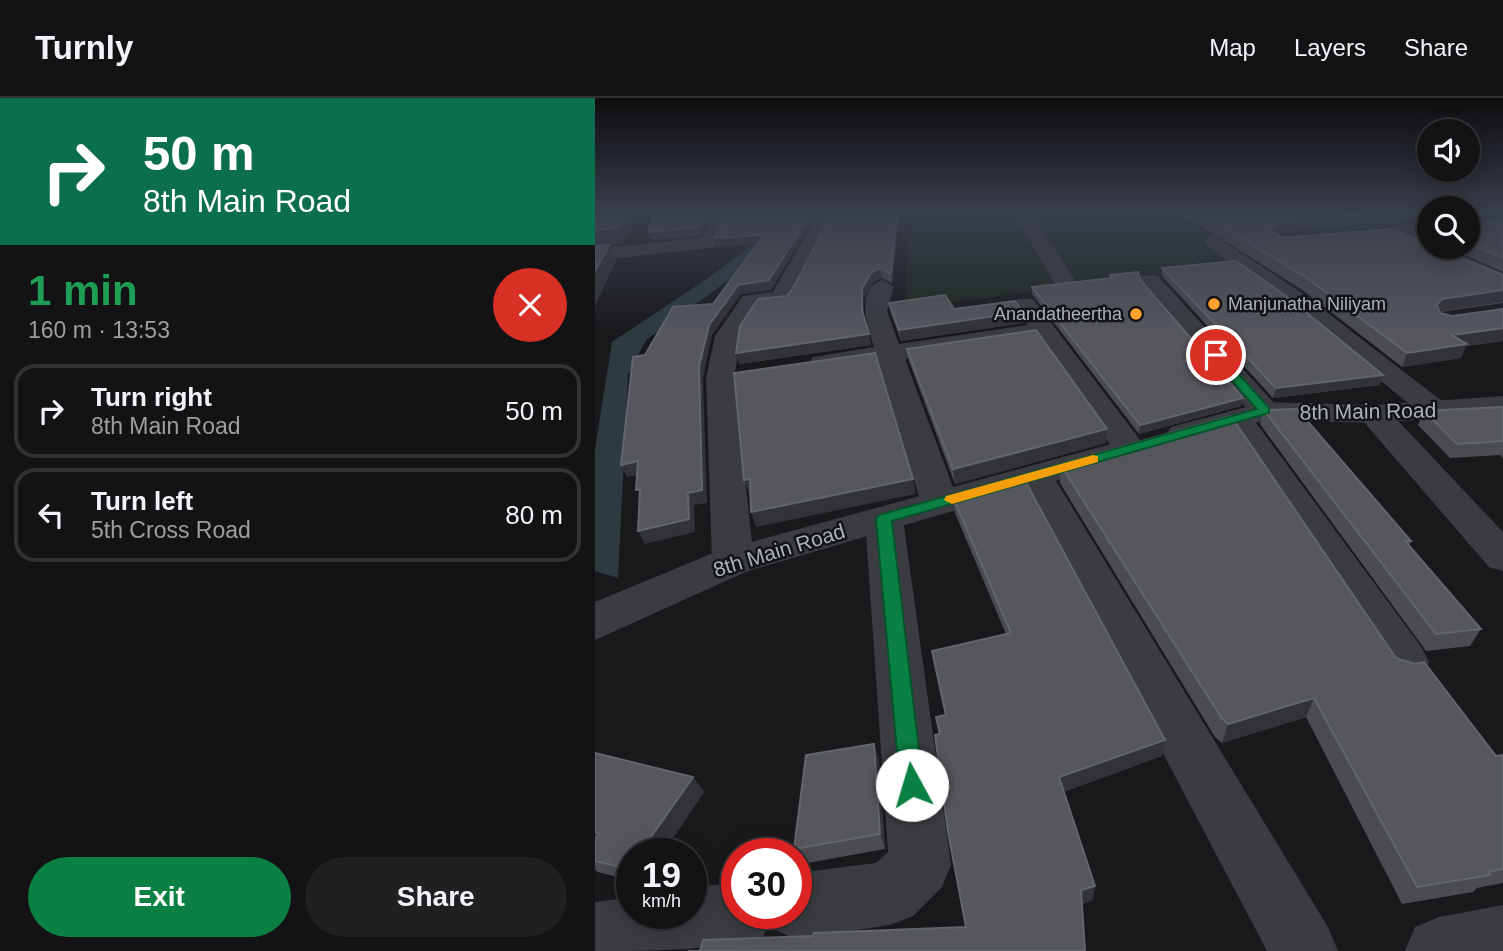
<!DOCTYPE html>
<html lang="en">
<head>
<meta charset="utf-8">
<style>
	body { margin:0; font-family:Helvetica,sans-serif; background:#202022; color:#f1f3f6; height:100vh; display:flex; flex-direction:column; font-size:26px; white-space:nowrap }
	* { box-sizing:border-box; margin:0 }
	p { font-size:23px; color:#9d9ea0 }
	.icon { flex:none; width:38px; height:38px; fill:none; stroke:currentColor; stroke-width:2; stroke-linecap:round; stroke-linejoin:round }
	.map { position:relative; flex:1; overflow:hidden }
	.sheet { display:flex; flex-direction:column; background:#131315; width:595px }
	.sheet>* { flex:none }
	.top-card { background:#0b6e4f; color:#fff; overflow:hidden }
	.buttons { position:absolute; left:822px; top:21px; display:grid; gap:14px }
	.buttons a { display:grid; place-items:center; width:63px; height:63px; border-radius:50%; background:#131315; box-shadow:0 4px 18px #0003,0 0 0 2px #323234; font-size:35px }
	.speed { position:absolute; left:21px; top:740px; display:flex; gap:14px; font-size:35px; font-weight:700; text-align:center }
	.speed>* { display:grid; place-content:center; width:91px; height:91px; border-radius:50%; background:#131315; box-shadow:0 4px 18px #0003,0 0 0 2px #323234; line-height:1 }
	.speed small { font-size:18px; font-weight:400 }
	.speed .limit { border:10px solid #d22; background:#fff; color:#111 }
	.pin { position:absolute; display:grid; place-items:center; width:60px; height:60px; color:#fff; margin:-30px; border:4px solid #fff; border-radius:50%; box-shadow:0 2px 7px #0007 }
	.me { position:absolute; width:77px; margin:-38px; rotate:354deg; stroke-linejoin:round; filter:drop-shadow(0 0 5px #0008) }
	.turn { display:flex; align-items:center; gap:24px; height:147px; padding:0 28px; font-size:32px }
	.turn .icon { width:91px; height:91px; stroke-width:2.5 }
	.turn b { display:block; font-size:49px; line-height:60px }
	.round { display:grid; place-items:center; flex:none; width:74px; height:74px; border-radius:37px; background:#202022 }
	.headline { display:flex; align-items:center; justify-content:space-between; height:119px; padding:0 28px }
	h1 { font-size:42px; font-weight:600; line-height:52px; color:#1e9e55 }
	.button { display:flex; gap:14px; margin-top:auto; padding:14px 28px }
	.button a { flex:1; height:80px; border-radius:42px; background:#0b8043; color:#fff; font-size:28px; font-weight:600; line-height:80px; text-align:center }
	.button a+a { background:#202022; color:#f1f3f6 }
	ul { padding:0; list-style:none }
	li { display:flex; align-items:center; gap:21px; height:94px; margin:0 14px 10px; padding:0 14px; border:4px solid #323234; border-radius:21px }
	li div { flex:1 }
	li b { display:block; font-size:26px }
	li em { font-style:normal }
	header { display:flex; align-items:center; gap:42px; box-sizing:border-box; height:98px; padding:0 35px; background:#131315; border-bottom:2px solid #323234 }
	header strong { font-size:33px }
	nav { display:flex; gap:38px; margin-inline-start:auto; font-size:24px }
	main { display:flex; flex:1; min-height:0 }
	.map>svg:first-child { display:block }
</style>
</head>
<body>
<header>
<strong>Turnly</strong>
<nav><a>Map</a><a>Layers</a><a>Share</a></nav>
</header>
<main>
<section class="sheet">
<div class="top-card">
<div class="turn"><svg class="icon" aria-label="right" viewBox="0 0 24 24"><path d="M7 20v-9h11M14 6l5 5-5 5"/></svg><div><b>50 m</b>8th Main Road</div></div>
</div>
<div class="headline"><div><h1>1 min</h1><p>160 m · 13:53</p></div><a class="round" style="background:#d93025;color:#fff"><svg class="icon" aria-label="close" viewBox="0 0 24 24"><path d="M6 6l12 12M18 6L6 18"/></svg></a></div>
<ul>
<li><svg class="icon" aria-label="right" viewBox="0 0 24 24"><path d="M7 20v-9h11M14 6l5 5-5 5"/></svg><div><b>Turn right</b><p>8th Main Road</p></div><em>50 m</em></li>
<li><svg class="icon" aria-label="left" viewBox="0 0 24 24"><path d="M17 20v-9H6M10 6l-5 5 5 5"/></svg><div><b>Turn left</b><p>5th Cross Road</p></div><em>80 m</em></li>
</ul>
<div class="button"><a>Exit</a><a>Share</a></div>
</section>
<div class="map">
<svg width="908" height="853" viewBox="0 0 908 853">
	<rect width="100%" height="100%" fill="#19191c"/>
	<path fill="#1e271f" d="M313,115H767L799,128L684,140L661,126L605,132L664,168L311,209Z"/>
	<path fill="#2d3b41" d="M176,133L153,168L51,242L33,277L23,480L0,473V351L17,244L116,178Z"/>
	<g fill="none" stroke-linecap="round" stroke-linejoin="round">
		<path fill="#3a3c41" fill-rule="evenodd" d="M121,115H137L120,149L0,163V151L106,140Z
			M224,115H240L197,200L194,205L164,209L146,238L139,280L159,463L153,473L138,477L123,473L117,463L111,280L120,238L148,198L178,194Z
			M419,115H436L481,184L478,189H462Z
			M835,124V134L818,136L835,144V149H847L908,175V189L786,133L795,128Z
			M619,137L707,195L852,307L856,313L852,319L841,322L830,319L691,205L612,147L610,143L612,139Z
			M555,177L563,178L681,307L685,313L681,319L670,322L659,319L547,188L544,183L547,178Z
			M288,182L299,189L292,213L304,246L433,227L418,206L422,201H438L552,351L547,358L535,361L523,358L442,241L310,261L364,405L358,413L345,416L332,413L326,405L284,265L228,273L218,271L214,265L218,259L279,249C273,230 259,190 288,182Z
			M779,307L790,309L908,434V473L894,469L768,323L764,316L768,309Z
			M642,312L653,314L827,550L834,564L827,578L810,583L793,578L626,321L631,314Z
			M440,367L452,371L458,378L733,829L743,853H672L422,378L428,371Z
			M289,409L302,412L308,421L356,767L347,789L318,818L295,827L201,841L178,831L175,823L168,839C116,853 56,853 0,853V804L37,799V816H96V790L142,784V816H201V775L281,765L293,754L270,421L276,412Z
			M908,807V853H810L820,829L844,819Z"/>
		<path fill="#3a3c41" fill-rule="evenodd" d="M908,298V316L779,325L671,322L587,346L576,343L571,336L576,329L670,304L779,307Z
			M516,346L528,349L533,356L528,363L153,473L0,542V504L123,453Z"/>
	</g>
	<path fill="#4a4c51" d="M237,115H304L297,185L287,180L278,184L268,201L269,218L276,247L144,266L197,192Z
		M592,115H835L684,134L681,136L687,140L908,177V205L845,214L857,218L908,211V243L871,248L866,260L807,269L709,193L592,119Z
		M873,115H908L875,118L874,120L877,123L908,119V174L853,149H873Z
		M835,126V141L827,138L831,127Z
		M567,170L785,287L678,300L567,178Z
		M515,177L546,183L648,300L646,308L544,336L437,196V189L515,180Z
		M294,205L359,211L428,225L306,243L296,215Z
		M312,251L512,331L511,345L360,386L314,263Z
		M908,309V360L905,357L855,360L823,327L829,313Z
		M669,312L816,443L814,448L886,531L875,548L831,553L665,326Z
		M465,366L801,560L901,658L908,657V785L882,790L878,794L807,806L711,619L627,645L620,639L465,385Z
		M358,399L567,658L468,694L498,802L487,806L490,853H105L218,838L371,829L345,636L350,617L340,570L411,536L360,415Z
		M279,646L284,662L290,751L207,766L199,751Z
		M0,655L98,679L109,694L67,756H37V783L3,774L0,772Z"/>
	<path fill="#323337" d="M30,115H43L29,145L14,147L21,163L0,208V132Z
		M111,115H118L104,138L57,142L54,134Z
		M216,115H222L176,192L146,196L117,237L108,280L112,405L99,407L100,434L50,446L43,433L104,269L114,227L143,187Z
		M302,115H304L297,185L296,175Z
		M788,115H835V121L684,134L673,142L675,131L686,124Z
		M874,115H908L873,118Z
		M169,137L172,146L123,149L120,140Z
		M285,170L287,180L278,184L268,201L269,222L267,212V191L276,175Z
		M908,192V204L841,214L842,207L847,201Z
		M428,214V225L306,243L304,232Z
		M908,230V243L871,248L866,260L807,269L812,255L857,237Z
		M274,236L276,247L144,266L141,255Z
		M788,277L785,287L678,300L681,290Z
		M648,300L646,308L544,336L545,327Z
		M512,331L511,345L360,386L358,371Z
		M43,363L49,376L32,379L26,367Z
		M155,381L161,395L154,396L149,382Z
		M318,381L321,396L161,429L156,414Z
		M719,600L711,619L627,645L633,626Z
		M570,642L567,658L463,696L464,679Z
		M279,646L284,662L290,751L285,736Z
		M98,679L109,694L67,756H44Z
		M500,788L498,802L485,807L486,792Z"/>
	<path fill="#55575d" stroke="#62656c" stroke-width="2" d="M0,115H30L22,130L0,132Z
		M57,115H111L102,129L54,134Z
		M134,115H216L174,182L143,187L114,227L104,269L107,392L93,395L94,421L43,433L45,391L41,392L43,363L26,367L38,259L50,257L78,209L118,206L169,137L120,140Z
		M237,115H302L296,175L285,170L276,175L267,191V212L274,236L141,255L145,228L163,201L192,198L197,192Z
		M604,115H788L686,124L675,131L687,140L796,131L835,147V149H840L908,177V192L847,201L842,207L845,215L857,218L908,211V230L857,237L872,246L812,255L712,180Z
		M873,115H875L874,120L877,123L908,120V160L873,145Z
		M14,147L0,173V148Z
		M641,163L691,198L788,277L681,290L567,170Z
		M543,174L546,183L648,300L545,327L437,189L517,180L515,177Z
		M350,197L359,211L420,203L428,214L304,232L294,205Z
		M441,232L512,331L358,371L312,251Z
		M280,255L318,381L156,414L155,381L149,382L139,275Z
		M908,309V343L862,346L829,313Z
		M702,311L816,443H810L886,531L841,536L669,312Z
		M636,318L801,560L820,566L829,564L901,658L908,657V771L893,774L895,777L822,789L719,600L633,626L626,619L465,366Z
		M428,379L570,642L464,679L500,788L486,792L490,853H93H105L108,842L218,838L219,835L371,829L353,734L340,637L345,636L341,619L351,617L337,553L416,535L358,399Z
		M279,646L285,736L199,751L211,657Z
		M0,655L98,679L44,756H37V767L33,771L0,763V742L5,736L0,734Z"/>
	<linearGradient id="sky" x2="0" y2="1"><stop stop-color="#0e0e0f"/><stop offset="0.49" stop-color="#383e4b"/><stop offset="1" stop-color="#383e4b" stop-opacity="0"/></linearGradient>
	<rect width="908" height="235" fill="url(#sky)"/>
	<path fill="#0b8043" stroke="#07532c" stroke-width="2" d="M617,255H625L674,310V315L297,423L328,687L325,695L317,698L308,695L305,687L281,421L284,417L662,311L617,260Z"/>
	<path fill="#f59e0b" d="M498,357L503,358V364L357,406L349,402L351,398Z"/>
	<g fill="#ffa32e" stroke="#141417" stroke-width="2.5">
		<circle cx="619" cy="206" r="7"/>
		<circle cx="541" cy="216" r="7"/>
	</g>
	<g text-anchor="middle" dominant-baseline="central" stroke-width="5" stroke-linejoin="round" paint-order="stroke">
		<g font-size="18" fill="#aab2bc" stroke="#141417" text-anchor="start">
			<text x="633" y="206">Manjunatha Niliyam</text>
			<text x="527" y="216" text-anchor="end">Anandatheertha</text>
		</g>
		<g font-size="21" fill="#aab2bc" stroke="#141417">
			<text transform="translate(773 313) rotate(-1)">8th Main Road</text>
			<text transform="translate(184 452) rotate(-17)">8th Main Road</text>
		</g>
	</g>
</svg>
<div class="buttons">
<a><svg class="icon" aria-label="sound" viewBox="0 0 24 24"><path d="M4 9h4l5-4v14l-5-4H4zM17 9q2 3 0 6"/></svg></a>
<a><svg class="icon" aria-label="search" viewBox="0 0 24 24"><circle cx="10" cy="10" r="6"/><path d="M15 15l6 6"/></svg></a>
</div>
<div class="speed"><div>19<small>km/h</small></div><div class="limit">30</div></div>
<div class="pin" style="left:621px;top:257px;background:#d93025"><svg class="icon" aria-label="arrive" viewBox="0 0 24 24"><path d="M6 21V4h12l-3 4 3 4H6"/></svg></div>
<svg class="me" style="left:317px;top:687px" viewBox="-20 -20 40 40"><circle r="19" fill="#fff"/><path d="M0-13L10 11 0 6-10 11z" fill="#0b8043"/></svg>
</div>
</main>
</body>
</html>
